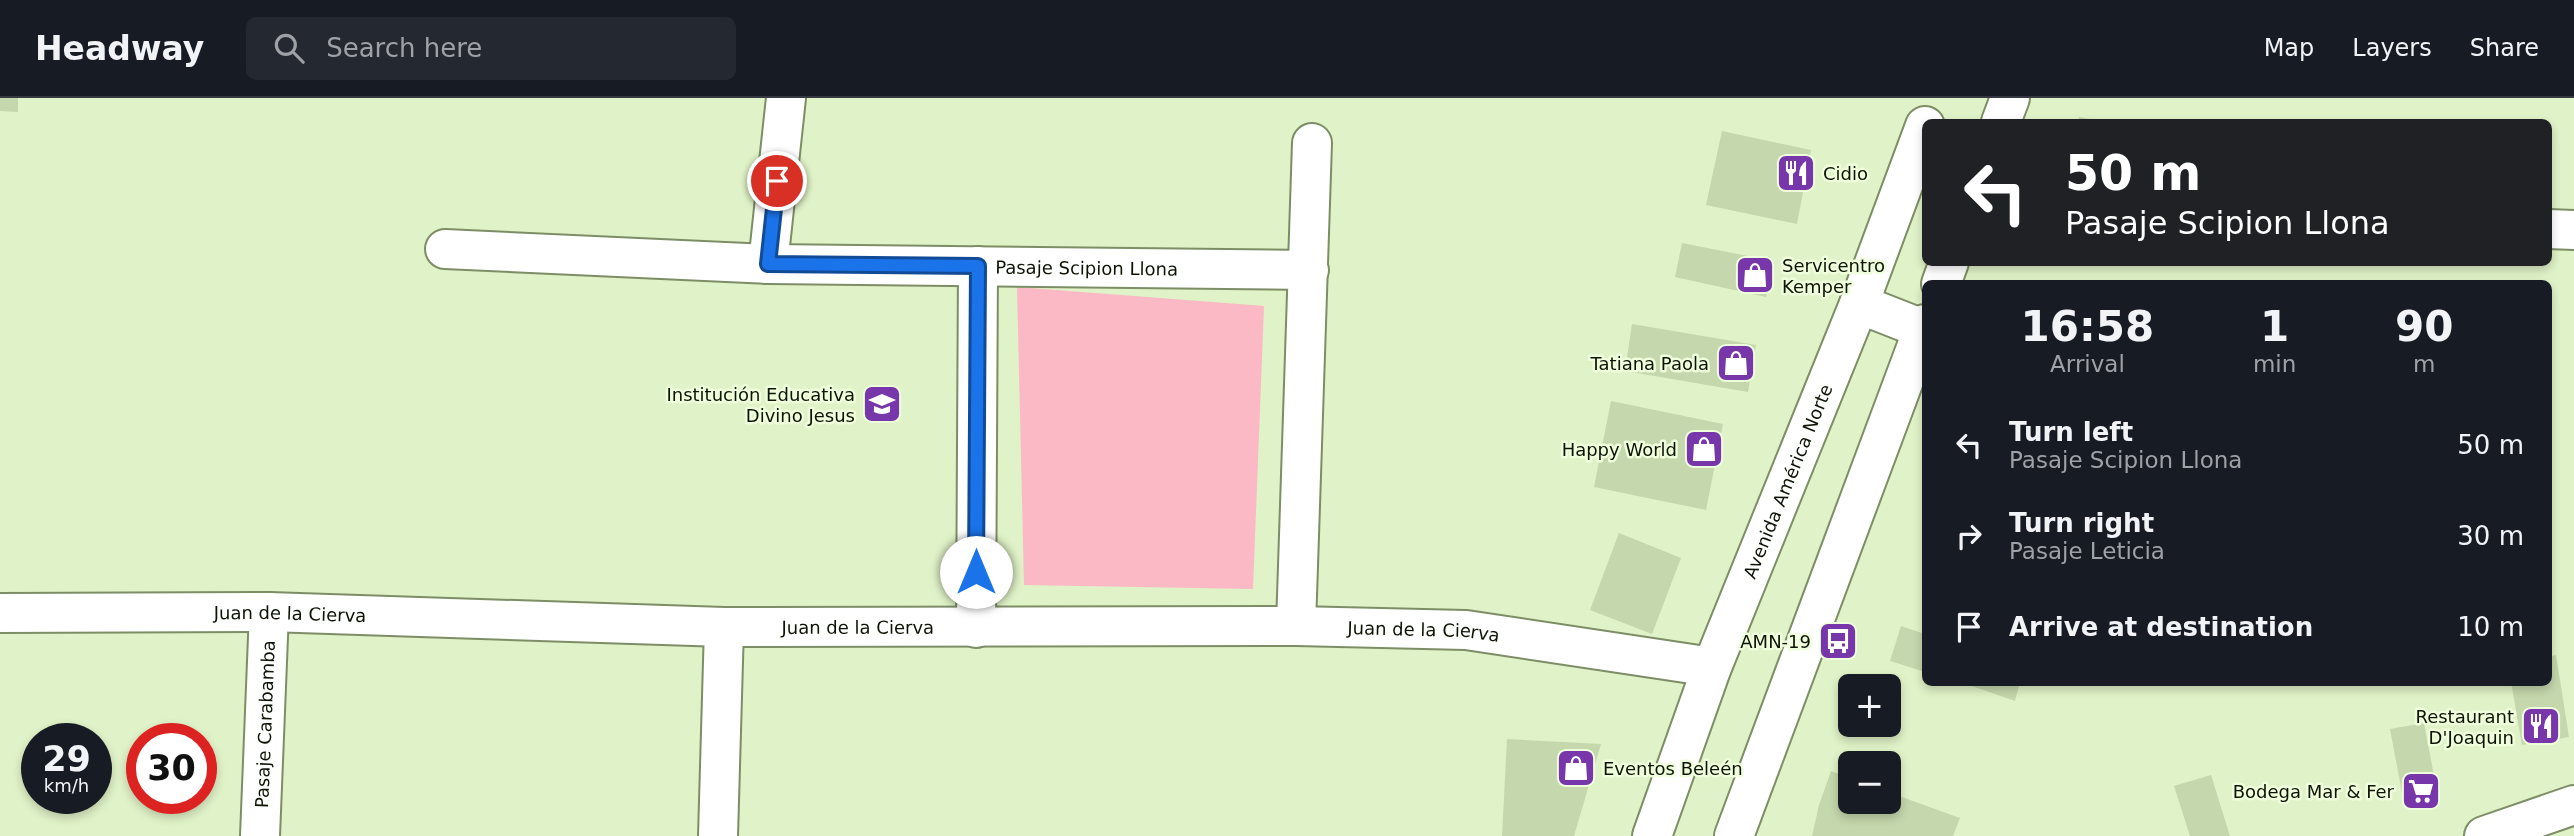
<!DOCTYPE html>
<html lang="en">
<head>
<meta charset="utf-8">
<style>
	body { margin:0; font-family:"DejaVu Sans",sans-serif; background:#242831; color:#f1f3f6; height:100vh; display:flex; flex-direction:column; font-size:26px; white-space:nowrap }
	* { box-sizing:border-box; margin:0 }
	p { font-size:23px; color:#9ea1a6 }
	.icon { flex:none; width:38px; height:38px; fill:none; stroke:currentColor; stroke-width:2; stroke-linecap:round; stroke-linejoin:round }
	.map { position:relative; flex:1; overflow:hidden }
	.side { position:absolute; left:1922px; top:182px; width:630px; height:406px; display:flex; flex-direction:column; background:#171b24; border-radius:10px; box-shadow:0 4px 10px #0003 }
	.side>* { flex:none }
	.hud { position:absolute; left:1922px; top:21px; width:630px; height:147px; border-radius:10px; box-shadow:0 4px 10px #0003; background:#202124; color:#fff; overflow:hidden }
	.fabs { position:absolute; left:1838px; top:576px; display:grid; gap:14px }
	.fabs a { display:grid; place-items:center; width:63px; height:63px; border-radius:10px; background:#171b24; box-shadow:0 4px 10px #0003; font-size:35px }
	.speed { position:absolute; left:21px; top:625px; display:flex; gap:14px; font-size:35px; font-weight:700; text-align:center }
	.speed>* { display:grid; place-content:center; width:91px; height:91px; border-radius:50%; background:#171b24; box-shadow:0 4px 10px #0003; line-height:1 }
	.speed small { font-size:18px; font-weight:400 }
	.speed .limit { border:10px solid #d22; background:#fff; color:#111 }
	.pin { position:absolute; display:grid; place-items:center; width:60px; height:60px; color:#fff; margin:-30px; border:4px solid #fff; border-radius:50%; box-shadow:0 2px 7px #0007 }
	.me { position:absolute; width:77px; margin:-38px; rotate:0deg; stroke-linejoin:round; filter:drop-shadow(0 0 5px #0008) }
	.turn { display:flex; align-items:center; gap:24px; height:147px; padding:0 28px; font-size:32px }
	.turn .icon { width:91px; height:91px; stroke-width:2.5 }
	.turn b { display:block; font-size:49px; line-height:60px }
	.eta { display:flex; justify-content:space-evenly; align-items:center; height:119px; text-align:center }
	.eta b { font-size:42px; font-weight:600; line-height:49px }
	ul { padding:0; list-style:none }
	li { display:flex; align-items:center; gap:21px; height:91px; padding:0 28px }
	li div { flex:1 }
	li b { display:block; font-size:26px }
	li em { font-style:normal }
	header { display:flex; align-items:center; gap:42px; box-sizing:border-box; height:98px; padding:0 35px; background:#171b24; border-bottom:2px solid #363941 }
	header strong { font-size:33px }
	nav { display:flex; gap:38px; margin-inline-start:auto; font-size:24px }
	.search { width:490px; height:63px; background:#242831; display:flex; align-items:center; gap:18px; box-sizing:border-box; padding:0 24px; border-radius:10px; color:#9ea1a6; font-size:26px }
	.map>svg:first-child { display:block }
</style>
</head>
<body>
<header>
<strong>Headway</strong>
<div class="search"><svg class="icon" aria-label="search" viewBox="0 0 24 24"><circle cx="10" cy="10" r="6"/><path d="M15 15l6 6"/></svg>Search here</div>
<nav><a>Map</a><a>Layers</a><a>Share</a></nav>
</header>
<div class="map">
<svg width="2574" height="738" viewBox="0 0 2574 738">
	<rect width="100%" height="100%" fill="#e0f2c7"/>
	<path fill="#fbb8c5" d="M1017,189L1264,208L1253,491L1024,487Z"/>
	<path fill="#c5d7ad" d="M0,0H18V14L0,13Z
		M2079,19L2101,23V24H2078Z
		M1722,33L1811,52L1797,126L1706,107Z
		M1682,145L1773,163L1766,199L1675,179Z
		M1632,226L1756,247L1748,294L1625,273Z
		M1611,303L1723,326L1706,412L1594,389Z
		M1619,435L1681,460L1652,536L1590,512Z
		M1901,528L1925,536V574L1890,563Z
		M2556,557L2569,639L2522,647L2511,584H2548V559Z
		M1960,584H2020L2015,603Z
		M2424,625L2438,699L2404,705L2390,631Z
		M1507,641L1601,646L1574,738H1502Z
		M1831,673L1850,680V704H1888V694L1960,720L1953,738H1812L1819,707Z
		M2211,677L2230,738H2190L2174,688Z"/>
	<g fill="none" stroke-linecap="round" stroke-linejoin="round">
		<g stroke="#7d8d66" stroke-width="42">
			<g id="minor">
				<path d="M2548,131L2574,132"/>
				<path id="s1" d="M445,151L768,166L1309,172"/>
				<path d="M768,166L786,0"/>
				<path id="s2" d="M0,515L269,514L724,529L1296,528L1466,532L1712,569"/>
				<path d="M1296,528L1312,45"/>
				<path d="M976,530L978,168"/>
				<path id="s3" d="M260,738L269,514"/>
				<path d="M718,738L724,529"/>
				<path d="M2484,738L2574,707"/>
			</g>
		</g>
		<g stroke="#7d8d66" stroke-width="42">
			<g id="primary">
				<path d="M2001,24L2010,0"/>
				<path d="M1941,186L1949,164"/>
				<path d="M1859,206L1923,231"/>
				<path id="s4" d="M1652,738L1712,569L1859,206L1925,28"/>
				<path d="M1734,738L1925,226"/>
			</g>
		</g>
		<use href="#minor" stroke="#fff" stroke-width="38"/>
		<use href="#primary" stroke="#fff" stroke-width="38"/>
	</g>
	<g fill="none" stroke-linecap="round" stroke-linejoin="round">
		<g stroke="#114b97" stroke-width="18">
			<path id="route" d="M777,83L768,166L978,168L976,474"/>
		</g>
		<use href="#route" stroke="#1a73e8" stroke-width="12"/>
	</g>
	<defs>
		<g id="restaurant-square" transform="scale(2.0125)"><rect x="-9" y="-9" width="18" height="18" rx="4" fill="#7737ab" stroke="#effedb"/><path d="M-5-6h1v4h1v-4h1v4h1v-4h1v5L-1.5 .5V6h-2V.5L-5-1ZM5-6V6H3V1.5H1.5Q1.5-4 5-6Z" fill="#fff"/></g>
		<g id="shop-square" transform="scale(2.0125)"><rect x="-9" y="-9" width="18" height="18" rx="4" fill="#7737ab" stroke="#effedb"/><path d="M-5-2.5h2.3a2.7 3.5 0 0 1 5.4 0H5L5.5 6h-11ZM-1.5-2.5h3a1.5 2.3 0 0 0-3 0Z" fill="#fff"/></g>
		<g id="school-square" transform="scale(2.0125)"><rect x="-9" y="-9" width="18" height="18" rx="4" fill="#7737ab" stroke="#effedb"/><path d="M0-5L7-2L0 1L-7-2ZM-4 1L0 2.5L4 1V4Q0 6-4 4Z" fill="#fff"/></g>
		<g id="bus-square" transform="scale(2.0125)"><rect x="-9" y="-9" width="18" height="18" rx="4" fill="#7737ab" stroke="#effedb"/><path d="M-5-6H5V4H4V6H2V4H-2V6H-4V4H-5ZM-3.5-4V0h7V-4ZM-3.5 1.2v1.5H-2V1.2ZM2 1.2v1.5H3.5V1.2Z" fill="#fff"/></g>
		<g id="supermarket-square" transform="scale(2.0125)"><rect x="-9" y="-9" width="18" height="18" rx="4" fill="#7737ab" stroke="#effedb"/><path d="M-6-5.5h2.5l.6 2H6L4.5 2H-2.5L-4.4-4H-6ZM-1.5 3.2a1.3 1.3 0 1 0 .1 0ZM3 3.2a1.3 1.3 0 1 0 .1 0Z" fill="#fff"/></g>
	</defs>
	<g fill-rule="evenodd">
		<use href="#restaurant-square" x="1796" y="75"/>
		<use href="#shop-square" x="1755" y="177"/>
		<use href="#shop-square" x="1736" y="265"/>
		<use href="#school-square" x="882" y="306"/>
		<use href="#shop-square" x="1704" y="351"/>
		<use href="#bus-square" x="1838" y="543"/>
		<use href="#restaurant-square" x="2541" y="628"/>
		<use href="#shop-square" x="1576" y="670"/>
		<use href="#supermarket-square" x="2421" y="693"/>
	</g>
	<g text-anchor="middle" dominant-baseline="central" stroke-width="5" stroke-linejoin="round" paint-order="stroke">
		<g font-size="18" fill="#0e1405" stroke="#effedb" text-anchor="end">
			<text x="1823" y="75" text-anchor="start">Cidio</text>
			<text x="1782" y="167" text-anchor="start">Servicentro<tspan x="1782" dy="21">Kemper</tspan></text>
			<text x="1709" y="265">Tatiana Paola</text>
			<text x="855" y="296">Institución Educativa<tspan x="855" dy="21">Divino Jesus</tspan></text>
			<text x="1677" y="351">Happy World</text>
			<text x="1811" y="543">AMN-19</text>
			<text x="2514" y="618">Restaurant<tspan x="2514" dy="21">D'Joaquin</tspan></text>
			<text x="1603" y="670" text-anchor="start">Eventos Beleén</text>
			<text x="2394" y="693">Bodega Mar &amp; Fer</text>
		</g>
		<g font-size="18" fill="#0e1405" stroke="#effedb">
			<text stroke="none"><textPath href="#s1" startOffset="642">Pasaje Scipion Llona</textPath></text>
			<text stroke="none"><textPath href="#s4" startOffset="380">Avenida América Norte</textPath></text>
			<text stroke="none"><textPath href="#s2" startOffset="290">Juan de la Cierva</textPath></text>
			<text stroke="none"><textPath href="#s2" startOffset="858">Juan de la Cierva</textPath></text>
			<text stroke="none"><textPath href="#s2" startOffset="1424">Juan de la Cierva</textPath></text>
			<text stroke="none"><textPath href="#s3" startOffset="112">Pasaje Carabamba</textPath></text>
		</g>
	</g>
</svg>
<div class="fabs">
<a>+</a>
<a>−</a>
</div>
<div class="speed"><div>29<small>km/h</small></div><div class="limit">30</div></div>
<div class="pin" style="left:777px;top:83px;background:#d93025"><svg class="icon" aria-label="arrive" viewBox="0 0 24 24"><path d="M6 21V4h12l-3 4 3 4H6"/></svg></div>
<svg class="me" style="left:976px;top:474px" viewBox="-20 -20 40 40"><circle r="19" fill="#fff"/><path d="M0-13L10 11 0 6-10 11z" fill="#1a73e8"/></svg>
<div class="hud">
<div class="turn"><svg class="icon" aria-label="left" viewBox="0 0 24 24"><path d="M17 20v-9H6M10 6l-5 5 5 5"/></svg><div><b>50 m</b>Pasaje Scipion Llona</div></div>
</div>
<section class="side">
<div class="eta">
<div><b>16:58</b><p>Arrival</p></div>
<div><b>1</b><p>min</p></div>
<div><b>90</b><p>m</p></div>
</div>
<ul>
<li><svg class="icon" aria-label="left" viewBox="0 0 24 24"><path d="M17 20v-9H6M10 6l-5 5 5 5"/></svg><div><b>Turn left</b><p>Pasaje Scipion Llona</p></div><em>50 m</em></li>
<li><svg class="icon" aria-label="right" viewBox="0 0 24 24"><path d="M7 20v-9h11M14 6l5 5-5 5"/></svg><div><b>Turn right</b><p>Pasaje Leticia</p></div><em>30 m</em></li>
<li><svg class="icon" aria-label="arrive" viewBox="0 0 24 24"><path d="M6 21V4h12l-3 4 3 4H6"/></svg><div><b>Arrive at destination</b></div><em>10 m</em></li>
</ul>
</section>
</div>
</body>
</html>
